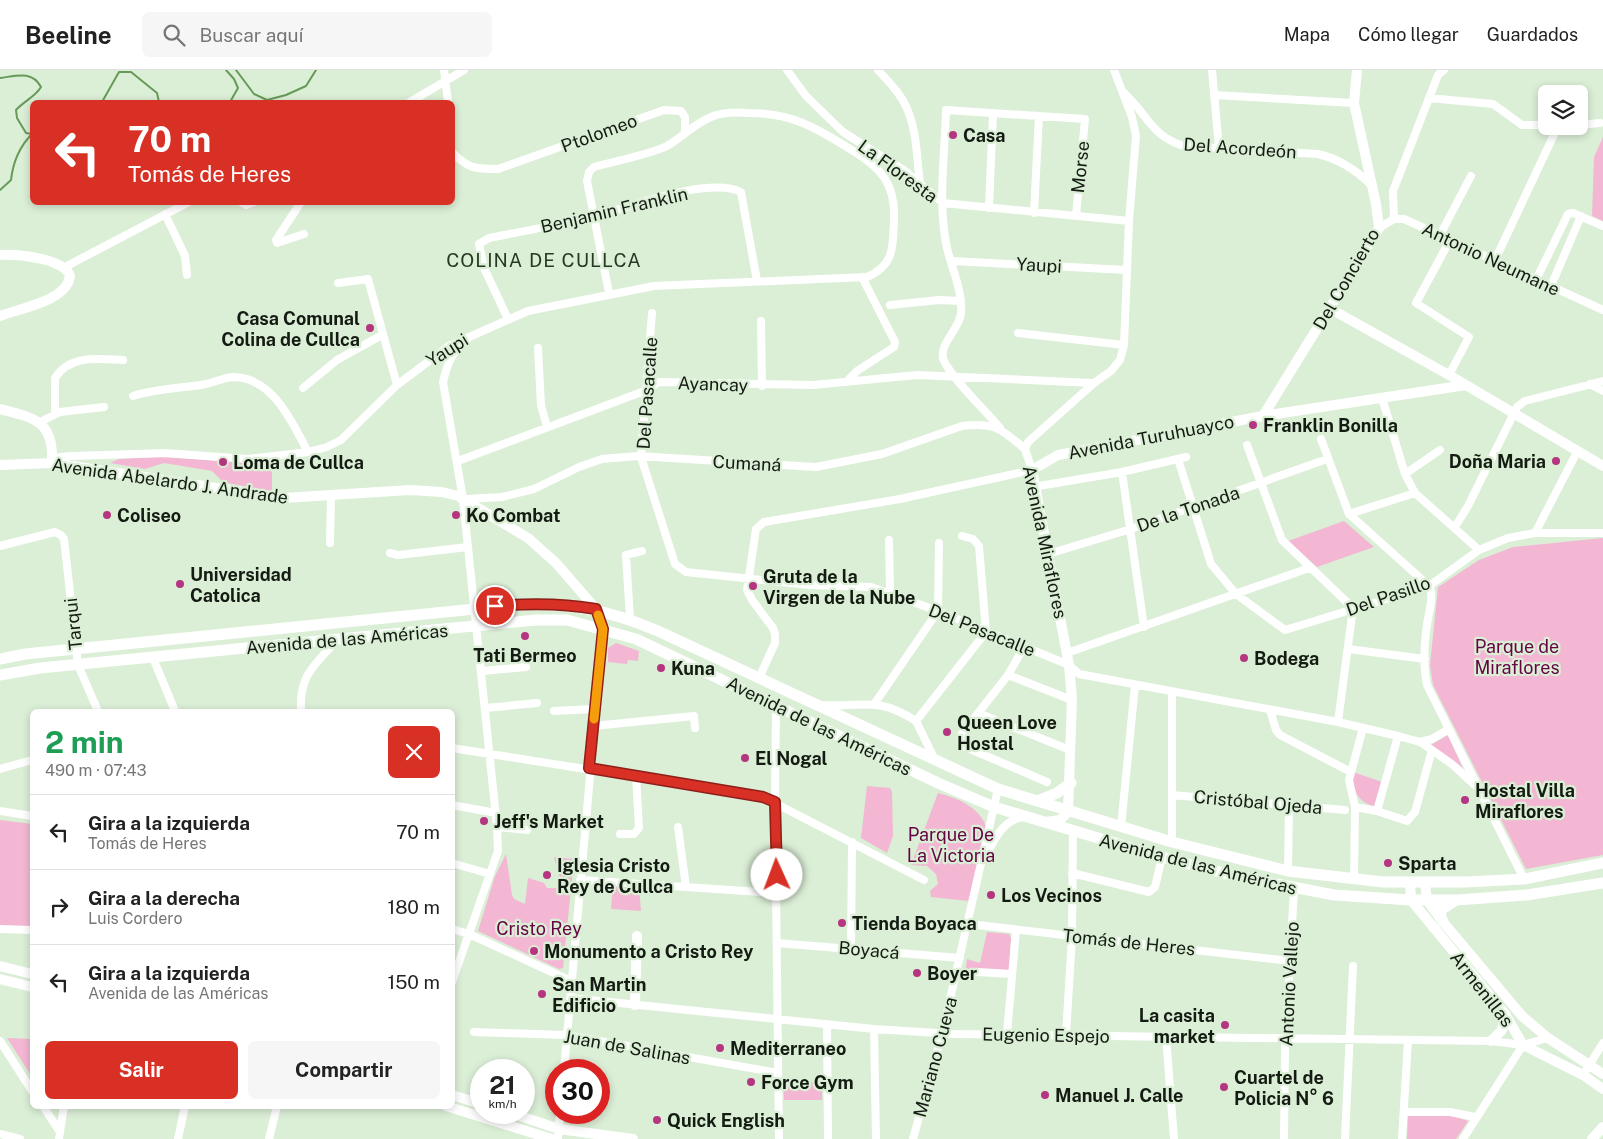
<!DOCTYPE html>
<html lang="es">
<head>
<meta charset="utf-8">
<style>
	body { margin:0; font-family:"Public Sans",sans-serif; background:#f6f6f6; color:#222; height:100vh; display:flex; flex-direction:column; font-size:19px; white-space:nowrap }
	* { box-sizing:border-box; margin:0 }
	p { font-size:16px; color:#767676 }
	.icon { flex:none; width:28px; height:28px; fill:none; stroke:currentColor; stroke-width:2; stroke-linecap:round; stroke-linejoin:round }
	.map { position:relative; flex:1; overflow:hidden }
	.side { position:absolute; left:30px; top:639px; width:425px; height:400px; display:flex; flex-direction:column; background:#fff; border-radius:8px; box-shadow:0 2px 8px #0003 }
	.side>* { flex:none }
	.top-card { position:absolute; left:30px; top:30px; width:425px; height:105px; border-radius:8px; box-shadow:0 2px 8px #0003; background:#d93025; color:#fff; overflow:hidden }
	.buttons { position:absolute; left:1538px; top:15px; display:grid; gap:10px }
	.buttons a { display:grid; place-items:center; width:50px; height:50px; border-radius:8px; background:#fff; box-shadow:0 2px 8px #0003; font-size:25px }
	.speed { position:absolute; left:470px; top:989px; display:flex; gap:10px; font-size:25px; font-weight:700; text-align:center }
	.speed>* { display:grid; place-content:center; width:65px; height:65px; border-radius:50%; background:#fff; box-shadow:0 2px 8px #0003; line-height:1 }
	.speed small { font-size:12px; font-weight:400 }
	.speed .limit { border:8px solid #d22; background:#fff; color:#111 }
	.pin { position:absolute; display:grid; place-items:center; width:42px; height:42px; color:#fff; margin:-21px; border:2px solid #fff; border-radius:50%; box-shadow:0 1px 5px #0007 }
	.me { position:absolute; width:55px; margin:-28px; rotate:358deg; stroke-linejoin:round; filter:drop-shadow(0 0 4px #0008) }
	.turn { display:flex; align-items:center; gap:18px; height:105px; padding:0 15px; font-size:22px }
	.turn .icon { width:65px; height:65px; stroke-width:2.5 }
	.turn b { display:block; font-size:35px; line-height:42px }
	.round { display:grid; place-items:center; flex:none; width:52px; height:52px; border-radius:8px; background:#f6f6f6 }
	.head { display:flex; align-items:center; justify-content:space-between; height:85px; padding:0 15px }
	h1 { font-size:30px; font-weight:700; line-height:38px; color:#1e9e55 }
	.action { display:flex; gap:10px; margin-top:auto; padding:10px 15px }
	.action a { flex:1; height:58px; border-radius:8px; background:#d93025; color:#fff; font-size:20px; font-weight:700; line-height:58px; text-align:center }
	.action a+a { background:#f6f6f6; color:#222 }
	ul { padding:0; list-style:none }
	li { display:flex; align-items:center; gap:15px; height:75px; padding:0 15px; border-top:1px solid #e0e0e0 }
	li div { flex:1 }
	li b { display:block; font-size:19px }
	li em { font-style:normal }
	header { display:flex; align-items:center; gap:30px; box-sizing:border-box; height:70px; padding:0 25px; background:#fff; border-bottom:1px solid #e0e0e0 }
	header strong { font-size:24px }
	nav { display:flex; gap:28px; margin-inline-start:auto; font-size:18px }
	.search { width:350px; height:45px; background:#f6f6f6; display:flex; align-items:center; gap:12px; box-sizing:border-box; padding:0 18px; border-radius:8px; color:#767676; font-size:19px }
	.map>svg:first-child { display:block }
</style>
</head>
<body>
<header>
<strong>Beeline</strong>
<div class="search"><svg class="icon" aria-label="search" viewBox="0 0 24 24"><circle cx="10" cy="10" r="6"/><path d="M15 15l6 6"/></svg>Buscar aquí</div>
<nav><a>Mapa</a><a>Cómo llegar</a><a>Guardados</a></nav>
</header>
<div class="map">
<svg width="1603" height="1069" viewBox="0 0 1603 1069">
	<rect width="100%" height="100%" fill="#dbeed6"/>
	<path fill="#f3b7d4" d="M1603,67V151L1592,146L1594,87Z
		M161,387L267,394L272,403V422L223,412L212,401L164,393L145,399L110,393L119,389Z
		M1344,451L1374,477L1317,497L1288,471Z
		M1603,468V785L1526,799L1433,615L1430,595L1438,517L1479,490L1513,477Z
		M616,573L639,581L638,591L628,590L627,594L608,592V578Z
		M1448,665L1463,699L1431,675Z
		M1353,702L1382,712L1374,736C1357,732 1351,718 1353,702Z
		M867,716L890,718L892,722L893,766L887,783L861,768Z
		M938,723C957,728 978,736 986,756L969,831L931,827L930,821L938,814L936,804L927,796L911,795Z
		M0,750L32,754V858L0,856Z
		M506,784L512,825L514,829L525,834L528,808L544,813L547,818H567L570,812L567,808L559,806L554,787L574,789L563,898L559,899L478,861L495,806Z
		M613,814L639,817L641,841L611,839Z
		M987,862L1009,864L1011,868L1009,907L965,903L967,889L980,893Z
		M7,968L32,969V1007Z
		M822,1012V1030H784L783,1013Z
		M1451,1045L1468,1051L1456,1069H1407L1408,1046Z"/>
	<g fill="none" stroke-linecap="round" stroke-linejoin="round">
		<path stroke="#679a58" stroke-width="2" d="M226,0L234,9L238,18L230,32
			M236,0L254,24L267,30L286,25L306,16L316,0
			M0,8C16,6 32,0 41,17C35,27 24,31 16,40L17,48L26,63L32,64
			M102,32L119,2H131L157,23L159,32
			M0,120L11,110C13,92 19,77 32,64"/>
		<path stroke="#fff" stroke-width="8" d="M444,0L448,32
			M787,0L806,26L843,62L905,101L943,133L1129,151
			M878,0C889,12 902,25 908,41C917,63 917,90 920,114
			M1212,0L1219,78
			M1124,23C1148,45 1151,66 1184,76L1318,84C1339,89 1355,99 1370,114
			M1214,25L1354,33
			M1429,28L1493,34L1522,55H1546
			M410,32L464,0
			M1579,55L1600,53
			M452,82C468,99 475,99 498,99L664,40L681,41L685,47V61
			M241,132L246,135L254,132
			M301,132L276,170L277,173L304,164
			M989,138L993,43
			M1034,143L1039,46
			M165,144L185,186L187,205
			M1394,149L1393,121L1438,5L1444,0
			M1379,158L1394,149H1404L1603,240
			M1440,165L1471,106
			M1495,190L1558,56
			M951,191L1127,200
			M65,197L189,132
			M1536,210L1568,144L1573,143L1603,156
			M338,213L368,209L397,315
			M1551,216L1581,146
			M890,235L939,230L961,231
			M652,243L641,387L675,494L686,502L810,515L871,517L938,541L1069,595L1079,604L1338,652L1398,666L1420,672L1432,680L1453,695L1479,719
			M508,249L484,198L479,174L489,168C524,161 560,155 595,146C631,137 708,106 741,122L757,211
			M761,251L762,316
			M1018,263L1124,275
			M538,278L541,335L547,357
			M1449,305L1469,267L1416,233L1450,170
			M846,312L857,301L894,277L895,272L862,207
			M1590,314L1603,321
			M303,318L337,290L382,265
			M133,326C155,319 178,318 201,315C212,314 223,307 234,307C273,308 292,352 308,382
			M1382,328L1405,404L1415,423L1479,480
			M55,344V308C70,284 99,289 123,290
			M40,352L60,342L104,337
			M1000,358C984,339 954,311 944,291C937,275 960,259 961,243C963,219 950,196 946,173C938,130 945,83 946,40L1085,49L1076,146
			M1321,369L1349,444L1429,516
			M1247,375L1282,470L1353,538L1338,652
			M1178,389L1211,494L1236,524L1285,560L1429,516L1479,480L1508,468L1535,463H1603
			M458,391L647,320L659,312L813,315L917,305L1094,313
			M52,393L60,387L72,386L165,383L248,389L308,382L327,377L341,370L397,315L449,276L528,241L654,216L867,207C894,195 893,178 894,151C896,114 881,97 850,79C815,57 791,43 749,43C737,42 722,42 711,47C694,54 682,67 667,76C649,85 614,91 594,97L589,102L587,111L609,223
			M1122,402L1144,557
			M1405,404L1440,380
			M1033,417L1122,402L1186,387
			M465,429L502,427L534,419L579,397L602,389L637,386L816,397L882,384L962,356C995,352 1001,359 1025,379
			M1349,444L1415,423
			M1455,457L1468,436L1517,337L1525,331L1603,311
			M1535,463L1577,382
			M889,470L890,522
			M330,473L331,426
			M0,476L55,462L61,465L64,469L78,595L98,641
			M390,483L398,485L468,477
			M1048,484L1131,459L1327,389
			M1429,516C1435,527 1428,543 1427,555C1424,575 1423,596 1427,615L1524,809
			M630,549L626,485L642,481
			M1024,577L1008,605L961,665L960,671L963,676L1047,712
			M1348,579L1425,589
			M1067,583L1309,498
			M153,588L175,641
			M482,601L526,597
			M1008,605L1072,630
			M759,608L775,573V564L773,558L752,530L747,520L756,459L764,452L900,429L1032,400L1025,379L1028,372L1094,313L1111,301L1120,290L1124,275L1129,151L1136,66L1132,47L1114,0
			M1172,622V772
			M875,633L938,541L939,473
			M776,635L775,732L779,1069
			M823,635C865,637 877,626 916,651
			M486,638L537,633
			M1270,640L1276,660L1280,665L1349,701
			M301,641C299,604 315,595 338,569
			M554,641L595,639
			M978,643L1070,680
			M916,651L986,562L979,476L973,469L962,466
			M916,651L935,690
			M593,656L694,646L695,658
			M1420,672L1432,669L1449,659
			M452,678L763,727L924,810
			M0,699L32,690
			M1172,725L1345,740
			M452,735L496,743
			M1355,737L1377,741L1407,751L1415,742L1432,680
			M0,741L32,746
			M1377,741L1398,666
			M497,757L527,760
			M678,757L686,817
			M1121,757L1135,615
			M620,764H634L639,758L636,705
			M989,780C997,764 1006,749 1024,747
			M452,793L490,804
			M1288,801L1289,735
			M1072,803L1149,822L1155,817L1162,787
			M1354,809L1355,737L1349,710L1363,658
			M580,810L777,823
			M969,854L1290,891
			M0,859L32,860
			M452,859L469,864L571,911
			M777,873L960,888
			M851,879L852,772
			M978,902L1012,904
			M452,912L498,781L497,757L463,429L443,312C447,295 452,280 467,270
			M570,928L874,959L953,964L1491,971L1523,975L1548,968
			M827,954L828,1069
			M874,959L876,1069
			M474,962L566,965L778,1003
			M1007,964L1016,860
			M1066,965L1072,866L1073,761
			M1166,967L1174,1069
			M0,971L32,1021
			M564,1000L603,559L596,539
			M1583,1005L1603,973
			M43,1036L60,1062
			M1404,1042H1450L1475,1047
			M0,1064L20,1069
			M59,1069L64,1036
			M178,1069L185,1036
			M269,1069L277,1036
			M558,1069L560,1042
			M913,1069L942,964L998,719
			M1284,1069L1285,979L1294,819
			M1345,1069L1353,896
			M1402,1069L1408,970
			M1463,1069L1523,975"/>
		<path stroke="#fff" stroke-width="10" d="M0,185C16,184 64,188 70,206C67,231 21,238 0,246
			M1329,238L1449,305L1603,396
			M0,339C35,348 54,351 52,393
			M1263,346L1379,158L1376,134L1354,33L1357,0
			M0,395L52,393L284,428L410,420L442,422L458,426L528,468L556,493L596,539
			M1046,752L1060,750L1068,742L1072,629L1069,595L1032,400L1058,385L1263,346L1466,315
			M1410,813L1411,830L1505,944L1523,975L1583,1005L1603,1019
			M1425,813L1427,830L1443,852L1522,946L1548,968L1603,1004
			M0,896L32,904
			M0,909L32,917
			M635,935L637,866
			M1491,971L1502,960L1505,944
			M452,1025L481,1034
			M446,1036L552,1069
			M508,1042L559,1059L633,1069
			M1592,1069L1603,1057"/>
		<path stroke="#fff" stroke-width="11" d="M0,589L25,584L515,535C568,532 609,540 658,561L998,719L1172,772L1288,801L1383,812H1466L1524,809L1603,793
			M0,605L40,598L536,550H567L636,569L938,713L994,737L1162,787L1231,805L1334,825L1411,830H1457L1527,825L1603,813
			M1037,731L1057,723L1071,713
			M1443,852L1440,845L1442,839L1456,830"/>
	</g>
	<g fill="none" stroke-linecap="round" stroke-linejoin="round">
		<g stroke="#8d1f18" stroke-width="12">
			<path id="route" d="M495,536C530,533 562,533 596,539L603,559L589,698L763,727L775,732L777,805"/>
		</g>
		<use href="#route" stroke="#d93025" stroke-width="9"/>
		<path stroke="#f59e0b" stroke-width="9" d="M594,649L603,559L598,545"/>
	</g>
	<g fill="#b53581" stroke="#dbeed6" stroke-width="2">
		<circle cx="953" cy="65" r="5"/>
		<circle cx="370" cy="258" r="5"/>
		<circle cx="1253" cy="355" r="5"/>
		<circle cx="1556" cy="391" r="5"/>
		<circle cx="223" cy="392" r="5"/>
		<circle cx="107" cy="445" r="5"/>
		<circle cx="456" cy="445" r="5"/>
		<circle cx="180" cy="514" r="5"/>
		<circle cx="753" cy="516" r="5"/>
		<circle cx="525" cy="566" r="5"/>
		<circle cx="1244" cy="588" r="5"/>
		<circle cx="661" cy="598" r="5"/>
		<circle cx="947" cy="662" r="5"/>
		<circle cx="745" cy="688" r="5"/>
		<circle cx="1465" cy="730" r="5"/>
		<circle cx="484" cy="751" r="5"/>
		<circle cx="1388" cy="793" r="5"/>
		<circle cx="547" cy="805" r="5"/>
		<circle cx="991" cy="825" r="5"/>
		<circle cx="842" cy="853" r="5"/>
		<circle cx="534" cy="881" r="5"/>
		<circle cx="917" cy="903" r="5"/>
		<circle cx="542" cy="924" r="5"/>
		<circle cx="1225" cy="955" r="5"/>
		<circle cx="720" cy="978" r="5"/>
		<circle cx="751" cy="1012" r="5"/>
		<circle cx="1224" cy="1017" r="5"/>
		<circle cx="1045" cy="1025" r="5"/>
		<circle cx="657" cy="1050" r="5"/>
	</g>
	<g text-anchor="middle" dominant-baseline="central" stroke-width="4.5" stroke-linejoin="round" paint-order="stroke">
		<g font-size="18" fill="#141b12" stroke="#dbeed6">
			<text transform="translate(599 63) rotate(-20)">Ptolomeo</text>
			<text transform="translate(1240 78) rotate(4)">Del Acordeón</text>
			<text transform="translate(1080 97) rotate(-84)">Morse</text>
			<text transform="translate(898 101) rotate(36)">La Floresta</text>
			<text transform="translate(614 140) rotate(-13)">Benjamin Franklin</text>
			<text transform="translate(1491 189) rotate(25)">Antonio Neumane</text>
			<text transform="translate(1039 195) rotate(3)">Yaupi</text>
			<text transform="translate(1346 209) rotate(-60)">Del Concierto</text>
			<text transform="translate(447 280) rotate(-32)">Yaupi</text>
			<text transform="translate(713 314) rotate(2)">Ayancay</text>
			<text transform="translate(647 323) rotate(-86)">Del Pasacalle</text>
			<text transform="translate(1151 367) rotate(-11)">Avenida Turuhuayco</text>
			<text transform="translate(747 393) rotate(3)">Cumaná</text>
			<text transform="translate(170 411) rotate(8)">Avenida Abelardo J. Andrade</text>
			<text transform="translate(1188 439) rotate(-19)">De la Tonada</text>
			<text transform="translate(1045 472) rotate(78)">Avenida Miraflores</text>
			<text transform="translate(1388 526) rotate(-19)">Del Pasillo</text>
			<text transform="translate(73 554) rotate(-96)">Tarqui</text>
			<text transform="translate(982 560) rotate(22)">Del Pasacalle</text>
			<text transform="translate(347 569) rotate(-5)">Avenida de las Américas</text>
			<text transform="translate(819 656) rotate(26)">Avenida de las Américas</text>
			<text transform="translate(1258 732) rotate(5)">Cristóbal Ojeda</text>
			<text transform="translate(1198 794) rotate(14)">Avenida de las Américas</text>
			<text transform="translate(1129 872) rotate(6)">Tomás de Heres</text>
			<text transform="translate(869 880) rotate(5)">Boyacá</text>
			<text transform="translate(1289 914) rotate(-87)">Antonio Vallejo</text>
			<text transform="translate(1482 919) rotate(52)">Armenillas</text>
			<text transform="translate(1046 965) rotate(1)">Eugenio Espejo</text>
			<text transform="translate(627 977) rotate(10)">Juan de Salinas</text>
			<text transform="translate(935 987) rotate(-75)">Mariano Cueva</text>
		</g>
		<g font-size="18" font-weight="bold" fill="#141b12" stroke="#dbeed6" text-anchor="start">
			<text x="963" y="65">Casa</text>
			<text x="360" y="248" text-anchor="end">Casa Comunal<tspan x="360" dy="21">Colina de Cullca</tspan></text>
			<text x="1263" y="355">Franklin Bonilla</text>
			<text x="1546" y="391" text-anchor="end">Doña Maria</text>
			<text x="233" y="392">Loma de Cullca</text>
			<text x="117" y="445">Coliseo</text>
			<text x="466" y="445">Ko Combat</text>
			<text x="190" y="504">Universidad<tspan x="190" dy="21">Catolica</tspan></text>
			<text x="763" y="506">Gruta de la<tspan x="763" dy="21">Virgen de la Nube</tspan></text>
			<text x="525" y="585" text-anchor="middle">Tati Bermeo</text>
			<text x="1254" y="588">Bodega</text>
			<text x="671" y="598">Kuna</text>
			<text x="957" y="652">Queen Love<tspan x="957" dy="21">Hostal</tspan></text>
			<text x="755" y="688">El Nogal</text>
			<text x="1475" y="720">Hostal Villa<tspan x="1475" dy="21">Miraflores</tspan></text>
			<text x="494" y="751">Jeff's Market</text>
			<text x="1398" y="793">Sparta</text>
			<text x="557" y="795">Iglesia Cristo<tspan x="557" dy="21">Rey de Cullca</tspan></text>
			<text x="1001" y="825">Los Vecinos</text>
			<text x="852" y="853">Tienda Boyaca</text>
			<text x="544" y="881">Monumento a Cristo Rey</text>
			<text x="927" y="903">Boyer</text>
			<text x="552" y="914">San Martin<tspan x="552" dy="21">Edificio</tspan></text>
			<text x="1215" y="945" text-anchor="end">La casita<tspan x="1215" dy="21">market</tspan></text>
			<text x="730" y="978">Mediterraneo</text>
			<text x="1234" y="1007">Cuartel de<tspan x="1234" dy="21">Policia N° 6</tspan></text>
			<text x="761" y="1012">Force Gym</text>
			<text x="1055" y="1025">Manuel J. Calle</text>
			<text x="667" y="1050">Quick English</text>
		</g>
		<g font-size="18" fill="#650343" stroke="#dbeed6">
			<text x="1517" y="576">Parque de<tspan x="1517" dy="21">Miraflores</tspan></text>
			<text x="951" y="764">Parque De<tspan x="951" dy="21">La Victoria</tspan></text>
			<text x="539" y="858">Cristo Rey</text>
		</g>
		<g font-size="19" letter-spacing="1" fill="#293824" stroke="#dbeed6">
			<text x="544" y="190">COLINA DE CULLCA</text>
		</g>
	</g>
</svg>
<div class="buttons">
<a><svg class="icon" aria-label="layers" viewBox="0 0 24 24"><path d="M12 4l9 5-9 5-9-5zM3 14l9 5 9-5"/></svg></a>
</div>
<div class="speed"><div>21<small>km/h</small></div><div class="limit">30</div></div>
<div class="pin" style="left:495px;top:536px;background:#d93025"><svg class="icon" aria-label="arrive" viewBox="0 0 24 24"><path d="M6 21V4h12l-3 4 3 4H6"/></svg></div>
<svg class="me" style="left:777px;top:805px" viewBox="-20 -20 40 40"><circle r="19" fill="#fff"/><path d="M0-13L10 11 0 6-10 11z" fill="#d93025"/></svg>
<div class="top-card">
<div class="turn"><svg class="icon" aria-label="left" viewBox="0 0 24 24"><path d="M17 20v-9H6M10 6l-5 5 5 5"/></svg><div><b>70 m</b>Tomás de Heres</div></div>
</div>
<section class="side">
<div class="head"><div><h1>2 min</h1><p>490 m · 07:43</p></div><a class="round" style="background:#d93025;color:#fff"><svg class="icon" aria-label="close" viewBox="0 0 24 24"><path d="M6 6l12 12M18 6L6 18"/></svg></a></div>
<ul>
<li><svg class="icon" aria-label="left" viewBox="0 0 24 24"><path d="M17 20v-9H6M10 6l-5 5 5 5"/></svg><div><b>Gira a la izquierda</b><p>Tomás de Heres</p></div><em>70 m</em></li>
<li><svg class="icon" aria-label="right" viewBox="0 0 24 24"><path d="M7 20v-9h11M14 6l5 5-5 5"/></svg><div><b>Gira a la derecha</b><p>Luis Cordero</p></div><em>180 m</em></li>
<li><svg class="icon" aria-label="left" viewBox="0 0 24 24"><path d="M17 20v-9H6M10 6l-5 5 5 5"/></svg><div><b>Gira a la izquierda</b><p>Avenida de las Américas</p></div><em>150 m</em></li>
</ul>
<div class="action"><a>Salir</a><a>Compartir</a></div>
</section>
</div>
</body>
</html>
